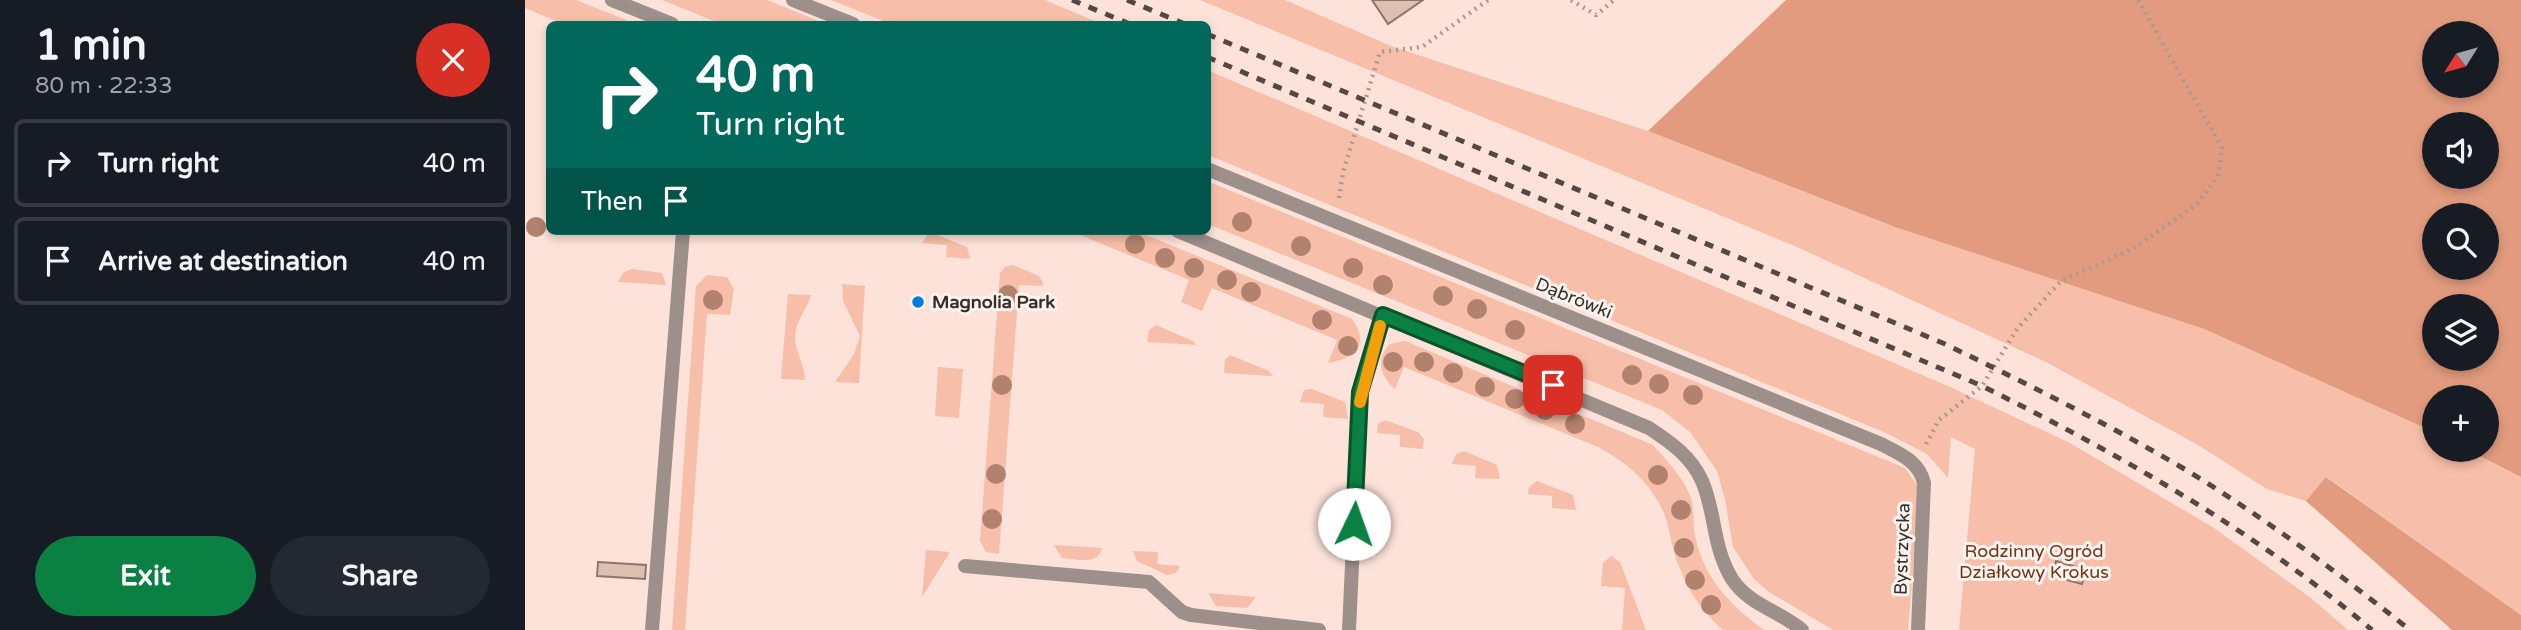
<!DOCTYPE html>
<html lang="en">
<head>
<meta charset="utf-8">
<style>
	body { margin:0; font-family:"Varela Round",sans-serif; background:#242831; color:#f1f3f6; height:100vh; display:flex; flex-direction:column; font-size:26px; white-space:nowrap }
	* { box-sizing:border-box; margin:0 }
	p { font-size:23px; color:#9ea1a6 }
	.icon { flex:none; width:38px; height:38px; fill:none; stroke:currentColor; stroke-width:2; stroke-linecap:round; stroke-linejoin:round }
	.map { position:relative; flex:1; overflow:hidden }
	.side { display:flex; flex-direction:column; background:#171b24; width:525px }
	.side>* { flex:none }
	.guide { position:absolute; left:21px; top:21px; width:665px; height:214px; border-radius:10px; box-shadow:0 4px 10px #0003; background:#00695c; color:#fff; overflow:hidden }
	.needle { width:46px; rotate:233deg }
	.controls { position:absolute; left:1897px; top:21px; display:grid; gap:14px }
	.controls a { display:grid; place-items:center; width:77px; height:77px; border-radius:50%; background:#171b24; box-shadow:0 4px 10px #0003; font-size:35px }
	.pin { position:absolute; display:grid; place-items:center; width:60px; height:60px; color:#fff; margin:-30px; border-radius:14px; box-shadow:0 4px 10px #0006 }
	.me { position:absolute; width:77px; margin:-38px; rotate:3deg; stroke-linejoin:round; filter:drop-shadow(0 0 5px #0008) }
	.turn { display:flex; align-items:center; gap:24px; height:147px; padding:0 35px; font-size:32px }
	.turn .icon { width:91px; height:91px; stroke-width:2.5 }
	.turn b { display:block; font-size:49px; line-height:60px }
	.then { display:flex; align-items:center; height:66px; padding:0 35px; background:#0003; gap:14px; font-size:26px }
	.round { display:grid; place-items:center; flex:none; width:74px; height:74px; border-radius:37px; background:#242831 }
	.summary { display:flex; align-items:center; justify-content:space-between; height:119px; padding:0 35px }
	h1 { font-size:42px; font-weight:700; line-height:52px }
	.action { display:flex; gap:14px; margin-top:auto; padding:14px 35px }
	.action a { flex:1; height:80px; border-radius:42px; background:#0b8043; color:#fff; font-size:28px; font-weight:700; line-height:80px; text-align:center }
	.action a+a { background:#242831; color:#f1f3f6 }
	ul { padding:0; list-style:none }
	li { display:flex; align-items:center; gap:21px; height:88px; margin:0 14px 10px; padding:0 21px; border:4px solid #363941; border-radius:10px }
	li div { flex:1 }
	li b { display:block; font-size:26px }
	li em { font-style:normal }
	main { display:flex; flex:1; min-height:0 }
	.map>svg:first-child { display:block }
</style>
</head>
<body>
<main>
<section class="side">
<div class="summary"><div><h1>1 min</h1><p>80 m · 22:33</p></div><a class="round" style="background:#d93025;color:#fff"><svg class="icon" aria-label="close" viewBox="0 0 24 24"><path d="M6 6l12 12M18 6L6 18"/></svg></a></div>
<ul>
<li><svg class="icon" aria-label="right" viewBox="0 0 24 24"><path d="M7 20v-9h11M14 6l5 5-5 5"/></svg><div><b>Turn right</b></div><em>40 m</em></li>
<li><svg class="icon" aria-label="arrive" viewBox="0 0 24 24"><path d="M6 21V4h12l-3 4 3 4H6"/></svg><div><b>Arrive at destination</b></div><em>40 m</em></li>
</ul>
<div class="action"><a>Exit</a><a>Share</a></div>
</section>
<div class="map">
<svg width="1996" height="630" viewBox="0 0 1996 630">
	<rect width="100%" height="100%" fill="#fce2d8"/>
	<path fill="#f7bfa9" d="M0,0H51L111,24H38L0,8Z
		M137,0H242L301,24H196Z
		M306,0H520L577,24H366Z
		M675,0H760L866,46L1123,131L1370,227L1679,329L1909,432V450H1943L1996,477V615L1802,477L1781,501L1742,489L1673,445L1521,362L1272,247Z
		M682,70L1423,386L1545,443L1689,528L1786,598L1823,630H1434L1450,449L1426,437L1423,478L1402,454L1359,432L683,155Z
		M682,181L1380,468L1392,485L1394,498L1383,630H1308L1244,592L1229,579L1208,547L1200,499L1192,471L1165,432L1137,410L683,224Z
		M546,231H611L827,319C846,345 829,359 803,363L812,340L687,288L677,311L656,302L664,280Z
		M403,234H410L442,247L445,259L421,257L422,245L397,243Z
		M488,265L514,276L518,283V286L494,285L474,554L461,552L455,541L475,273L480,267Z
		M107,269L137,273L141,285L93,282L99,272Z
		M182,275L202,277L209,289L205,315L182,314L160,630H147L171,286Z
		M317,284L340,286L334,383L310,382L329,354L335,336L318,301Z
		M263,294L286,295C282,310 270,321 270,337C270,352 280,364 280,380L256,379Z
		M631,325L668,341L671,345L622,342L624,330Z
		M880,341L1128,445C1142,461 1159,478 1166,498C1169,508 1168,520 1169,531C1177,576 1203,604 1239,630H1198C1174,609 1158,583 1149,552C1145,538 1144,524 1138,511C1124,481 1101,462 1073,447L879,367L870,389C855,376 850,359 865,344Z
		M705,355L744,371L748,376L699,373L700,360Z
		M413,367L438,369L434,418L410,416Z
		M787,389L820,402L823,419L798,417L799,404L775,402L779,390Z
		M860,420L893,432L899,439L898,449L875,447V435L852,433L853,424Z
		M939,451L972,465L975,479L950,478L951,466L927,464L931,454Z
		M1012,481L1048,495L1051,510L1027,508V496L1003,494L1004,487Z
		M529,545H530L577,548C573,566 552,559 537,558Z
		M401,550L425,552L397,597Z
		M608,551L633,552L632,564L655,566L651,573L642,575L612,561Z
		M1086,556L1095,562L1121,630H1097L1100,588L1076,586L1078,563Z
		M683,593L731,597L722,608L691,606Z"/>
	<path fill="#e29b7e" fill-rule="evenodd" d="M1261,0H1996V477L1943,450H1962V397H1909V432L1679,329L1370,227L1123,131ZM1909,33H1962V86H1909ZM1909,124H1962V177H1909ZM1909,215H1962V268H1909ZM1909,306H1962V359H1909Z
		M1801,477L1996,615V630H1927L1781,501Z"/>
	<path fill="#dec0b3" stroke="#917569" stroke-width="2" d="M847,0H898L863,24Z
		M1531,561L1561,570L1557,584L1527,576Z
		M73,562L121,565L120,579L72,576Z"/>
	<g fill="none" stroke-linecap="round" stroke-linejoin="round">
		<path stroke="#ac9890" stroke-width="4.5" stroke-dasharray="2 5" stroke-linecap="butt" d="M1046,0L1071,15L1089,0
			M814,198L818,172L855,52L897,47L963,0
			M1401,444L1414,420L1457,386L1492,329L1536,281L1609,248L1672,204L1693,176L1697,148L1613,0"/>
		<path stroke="#9d8f8a" stroke-width="14" d="M87,0L147,24
			M653,231L1124,428C1145,442 1166,456 1177,481C1191,513 1187,546 1207,579C1224,605 1255,611 1277,630
			M440,566L624,582L657,612L666,615L794,630
			M127,630L158,231
			M824,630L835,392L858,315"/>
		<path stroke="#9d8f8a" stroke-width="14" d="M268,0L328,24
			M682,169L1356,444C1375,454 1394,461 1399,483L1393,630"/>
		<path stroke="#554741" stroke-width="5" stroke-dasharray="9 9" stroke-linecap="butt" d="M547,0L605,24
			M602,0L660,24
			M682,34L1420,344C1500,383 1579,422 1656,467C1736,515 1812,572 1885,630
			M682,57L1457,386C1594,454 1730,531 1847,630"/>
	</g>
	<g fill="#b2826e">
		<circle cx="717" cy="222" r="10"/>
		<circle cx="11" cy="227" r="10"/>
		<circle cx="610" cy="244" r="10"/>
		<circle cx="776" cy="246" r="10"/>
		<circle cx="640" cy="258" r="10"/>
		<circle cx="669" cy="268" r="10"/>
		<circle cx="828" cy="268" r="10"/>
		<circle cx="702" cy="280" r="10"/>
		<circle cx="858" cy="285" r="10"/>
		<circle cx="726" cy="292" r="10"/>
		<circle cx="483" cy="295" r="10"/>
		<circle cx="918" cy="296" r="10"/>
		<circle cx="188" cy="300" r="10"/>
		<circle cx="952" cy="309" r="10"/>
		<circle cx="797" cy="320" r="10"/>
		<circle cx="990" cy="330" r="10"/>
		<circle cx="823" cy="346" r="10"/>
		<circle cx="868" cy="362" r="10"/>
		<circle cx="899" cy="362" r="10"/>
		<circle cx="928" cy="373" r="10"/>
		<circle cx="1107" cy="375" r="10"/>
		<circle cx="1134" cy="384" r="10"/>
		<circle cx="477" cy="385" r="10"/>
		<circle cx="960" cy="387" r="10"/>
		<circle cx="1168" cy="395" r="10"/>
		<circle cx="990" cy="399" r="10"/>
		<circle cx="1020" cy="410" r="10"/>
		<circle cx="1050" cy="424" r="10"/>
		<circle cx="471" cy="474" r="10"/>
		<circle cx="1133" cy="475" r="10"/>
		<circle cx="1156" cy="510" r="10"/>
		<circle cx="467" cy="519" r="10"/>
		<circle cx="1159" cy="548" r="10"/>
		<circle cx="1170" cy="580" r="10"/>
		<circle cx="1186" cy="605" r="10"/>
	</g>
	<g fill="none" stroke-linecap="round" stroke-linejoin="round">
		<g stroke="#07532c" stroke-width="18">
			<path id="route" d="M829,524L835,392L858,315L1028,385"/>
		</g>
		<use href="#route" stroke="#0b8043" stroke-width="12"/>
		<path stroke="#f59e0b" stroke-width="12" d="M835,402L855,326"/>
	</g>
	<circle fill="#017be1" stroke="#faf4f1" stroke-width="2.5" cx="393" cy="302" r="7"/>
	<g text-anchor="middle" dominant-baseline="central" stroke-width="6" stroke-linejoin="round" paint-order="stroke">
		<g font-size="18" fill="#392d28" stroke="#faf4f1">
			<text transform="translate(1049 298) rotate(22)">Dąbrówki</text>
			<text transform="translate(1377 549) rotate(-88)">Bystrzycka</text>
		</g>
		<g font-size="18" font-weight="bold" fill="#392d28" stroke="#faf4f1" text-anchor="start">
			<text x="407" y="302">Magnolia Park</text>
		</g>
		<g font-size="18" fill="#753417" stroke="#faf4f1">
			<text x="1509" y="551">Rodzinny Ogród<tspan x="1509" dy="21">Działkowy Krokus</tspan></text>
		</g>
	</g>
</svg>
<div class="controls">
<a><svg class="needle" viewBox="-14 -14 28 28"><path d="M0-13l5 13h-10z" fill="#e53935"/><path d="M0 13l5-13h-10z" fill="#9ea1a6"/></svg></a>
<a><svg class="icon" aria-label="sound" viewBox="0 0 24 24"><path d="M4 9h4l5-4v14l-5-4H4zM17 9q2 3 0 6"/></svg></a>
<a><svg class="icon" aria-label="search" viewBox="0 0 24 24"><circle cx="10" cy="10" r="6"/><path d="M15 15l6 6"/></svg></a>
<a><svg class="icon" aria-label="layers" viewBox="0 0 24 24"><path d="M12 4l9 5-9 5-9-5zM3 14l9 5 9-5"/></svg></a>
<a>+</a>
</div>
<div class="pin" style="left:1028px;top:385px;background:#d93025"><svg class="icon" aria-label="arrive" viewBox="0 0 24 24"><path d="M6 21V4h12l-3 4 3 4H6"/></svg></div>
<svg class="me" style="left:829px;top:524px" viewBox="-20 -20 40 40"><circle r="19" fill="#fff"/><path d="M0-13L10 11 0 6-10 11z" fill="#0b8043"/></svg>
<div class="guide">
<div class="turn"><svg class="icon" aria-label="right" viewBox="0 0 24 24"><path d="M7 20v-9h11M14 6l5 5-5 5"/></svg><div><b>40 m</b>Turn right</div></div>
<div class="then">Then<svg class="icon" aria-label="arrive" viewBox="0 0 24 24"><path d="M6 21V4h12l-3 4 3 4H6"/></svg></div>
</div>
</div>
</main>
</body>
</html>
